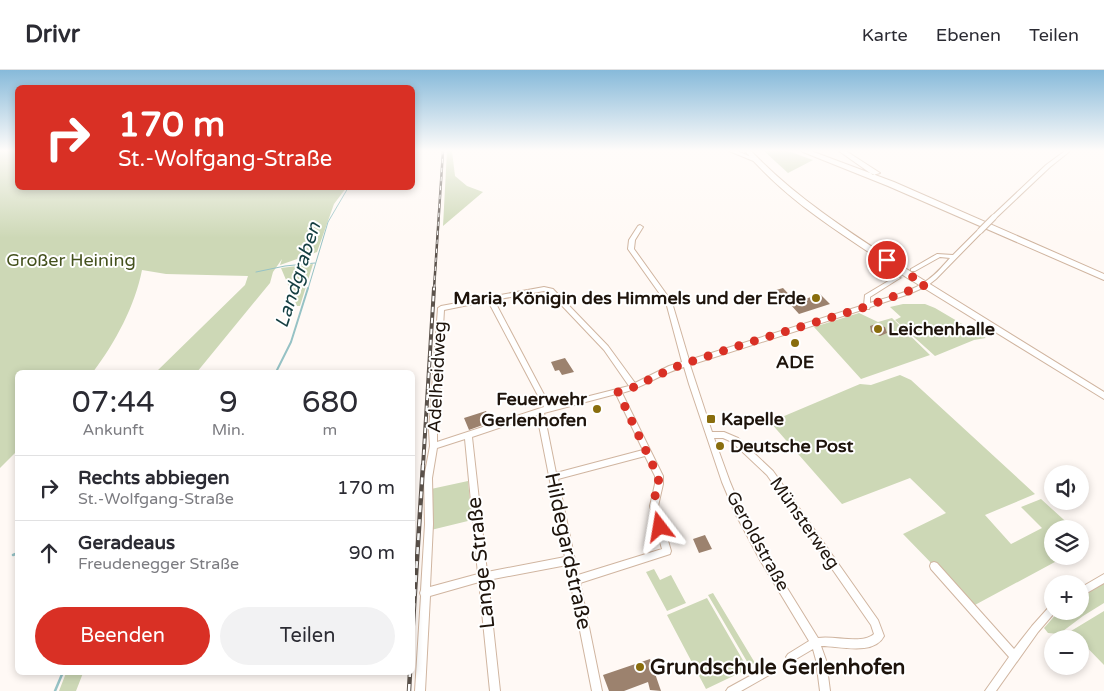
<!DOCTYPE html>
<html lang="de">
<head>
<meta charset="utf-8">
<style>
	body { margin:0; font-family:"Varela Round",sans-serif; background:#f2f2f3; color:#2b2b33; height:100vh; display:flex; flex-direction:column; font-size:19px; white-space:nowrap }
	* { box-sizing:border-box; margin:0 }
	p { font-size:16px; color:#7c7c81 }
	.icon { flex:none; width:28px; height:28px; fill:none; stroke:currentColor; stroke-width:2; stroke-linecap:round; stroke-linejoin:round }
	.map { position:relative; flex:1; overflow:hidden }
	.side { position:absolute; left:15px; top:300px; width:400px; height:305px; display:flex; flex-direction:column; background:#fff; border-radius:8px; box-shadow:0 2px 8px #0003 }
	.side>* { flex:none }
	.guide { position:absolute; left:15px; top:15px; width:400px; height:105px; border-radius:8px; box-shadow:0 2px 8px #0003; background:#d93025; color:#fff; overflow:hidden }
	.controls { position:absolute; left:1044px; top:395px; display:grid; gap:10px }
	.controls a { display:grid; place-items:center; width:45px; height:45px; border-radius:50%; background:#fff; box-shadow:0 2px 8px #0003; font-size:25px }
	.pin { position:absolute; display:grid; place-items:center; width:42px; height:42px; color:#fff; margin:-21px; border:2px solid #fff; border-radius:50%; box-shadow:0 1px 5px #0007 }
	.me { position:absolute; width:55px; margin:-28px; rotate:346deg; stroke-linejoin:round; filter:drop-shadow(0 0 4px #0008) }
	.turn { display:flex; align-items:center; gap:18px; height:105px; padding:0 20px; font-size:22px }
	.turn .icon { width:65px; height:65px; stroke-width:2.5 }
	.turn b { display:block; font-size:35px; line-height:42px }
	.eta { display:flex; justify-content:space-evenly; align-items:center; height:85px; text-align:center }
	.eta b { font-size:30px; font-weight:600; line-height:35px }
	.action { display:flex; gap:10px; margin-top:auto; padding:10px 20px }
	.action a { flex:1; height:58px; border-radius:30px; background:#d93025; color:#fff; font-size:20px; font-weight:600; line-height:58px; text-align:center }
	.action a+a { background:#f2f2f3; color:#2b2b33 }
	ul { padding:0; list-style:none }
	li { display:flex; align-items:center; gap:15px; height:65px; padding:0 20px; border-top:1px solid #e1e1e2 }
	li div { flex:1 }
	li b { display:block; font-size:19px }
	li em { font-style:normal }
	header { display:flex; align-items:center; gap:30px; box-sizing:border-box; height:70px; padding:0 25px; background:#fff; border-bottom:1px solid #e1e1e2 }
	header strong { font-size:24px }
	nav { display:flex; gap:28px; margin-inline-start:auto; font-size:18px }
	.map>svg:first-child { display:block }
</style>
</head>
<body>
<header>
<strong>Drivr</strong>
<nav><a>Karte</a><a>Ebenen</a><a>Teilen</a></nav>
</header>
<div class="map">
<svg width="1104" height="621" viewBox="0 0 1104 621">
	<rect width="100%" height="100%" fill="#fff9f5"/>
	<path fill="#cdd8b6" d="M0,81H17L18,118H346L334,134L317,182L280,195L282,189L273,202L270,213L197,302H156L245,215L248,206L166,204L142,200C135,236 115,273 93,302H18L17,381L0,398Z
		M447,81H452L455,106L467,116L483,122L443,156Z
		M764,81H788L813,90L788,103Z
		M313,194L300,236H297L281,198Z
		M903,234H925L935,238L986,268L974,270L935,286L895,250L901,247L890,237Z
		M859,243L878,252L892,248L930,285L861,309L814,257Z
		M900,305L911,310L1035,424L985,445L1011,474L1042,458L1021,437L1041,429L1074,459H1052V486H1066L973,536L903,464L946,443L910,408L842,434L770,352L860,314L871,315Z
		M468,411L472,450L431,460V419Z
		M654,499L660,510L671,505L686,533L667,541L646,502Z
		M1104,513V533L1083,546L1059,564L1048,563L1044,558L1058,542L1080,541V528Z
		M713,523L755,593L749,595L708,525Z
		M707,528L748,599L706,619L667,545Z
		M1104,541V595L1071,561Z
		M66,603H83L76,621H59Z"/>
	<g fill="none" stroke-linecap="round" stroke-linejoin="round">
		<path stroke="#96c2c5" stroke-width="1" d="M256,202L285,196L315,193
			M308,219L328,152L348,118"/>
		<path stroke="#96c2c5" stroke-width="2" d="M276,302L291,272L308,218"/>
		<path stroke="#96c2c5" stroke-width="2.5" d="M13,485L18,483
			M55,621L63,602"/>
	</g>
	<path fill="#9c826e" d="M783,218L796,232L820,224L830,234L799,244L781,224L777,225L773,221Z
		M876,254L885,257L887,263L880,266L871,262L870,256Z
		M565,288L574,302L562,305L559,300L555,301L551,292Z
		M486,341L491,352L469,360L464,348Z
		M705,465L712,479L699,483L693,469Z
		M650,589L661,621L650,620L648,612L624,621H609L603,605Z"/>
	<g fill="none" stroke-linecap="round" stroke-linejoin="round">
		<path stroke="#ddd7d2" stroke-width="5" stroke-dasharray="5 2.5" stroke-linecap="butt" d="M897,208L913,200"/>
		<g stroke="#d0b5a0" stroke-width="2">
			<path id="minor" d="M1065,81H1070L1050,97L996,148H992V146L1046,95Z
				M640,155L643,157L635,170L634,179L667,225L673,236L689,290L864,235L865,225L895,207L897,206L900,208L870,227V233C888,227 908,223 923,213C934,207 942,197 950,188L940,187L915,201H911V199L937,184L953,185L978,160H982L983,161L936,209L927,216L909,224L870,237L869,239H865L690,295L712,362H724L738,368L773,401L878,550L884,566C874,586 839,576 821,576L826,590L830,621H820L816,590L813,579L791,592L788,590L786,587L788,584L809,571L760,490L735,443L722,412L689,314L684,297C662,303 644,317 622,323L663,406V414L658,436L671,481L670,484L667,485L580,513L602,621H592L567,495L488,510L500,621H490L479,512L430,526L425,621H415L421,526L420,523L421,520L425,454L424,408L430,376L429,360L438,238L441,236L544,217L553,219L608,276L635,313L669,296L682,292L667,236L662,227L628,179L629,170L638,156ZM544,221L549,222L604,280L629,316L550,336L494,230ZM488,231L544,337L437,372V360L444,240ZM616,324L643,380L556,403L544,343ZM537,345L565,487L487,502L472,367ZM714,368H723L732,372L767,405L871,555L874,564C861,575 834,565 818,568L766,484L742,441L730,412ZM465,369L478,504L430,517L433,454L432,408L437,378ZM645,386L655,406V414L650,436L662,479L578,505L558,409Z
				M934,492L937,493L1014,579L1032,556L1049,537L1052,536V541H1056L1038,562L996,621H985L1009,587L931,499L930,496L931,493Z
				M1104,504V513L1080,527V518Z
				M768,596L771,598L773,601L771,604L741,621H726L728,618Z"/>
		</g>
		<g stroke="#d0b5a0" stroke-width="2">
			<path id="major" d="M745,81H751C796,128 849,162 903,197V201H897C844,165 786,131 745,81Z
				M911,206H917L1104,322V329L911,210L910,208Z"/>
		</g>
		<g stroke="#d0b5a0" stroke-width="2">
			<path id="highway" d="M729,81H737L761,91L756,92Z
				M802,81H811L894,112L1104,204V210L888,116L803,82Z
				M839,81H846L880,103L873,105Z"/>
		</g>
		<use href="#minor" fill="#fff" fill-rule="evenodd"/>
		<use href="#major" fill="#fff" fill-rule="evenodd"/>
		<use href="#highway" fill="#fff" fill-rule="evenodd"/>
		<g stroke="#5b524b" stroke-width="2.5">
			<path id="rail-far2" d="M434,219L443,81"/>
		</g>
		<g stroke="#5b524b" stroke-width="4">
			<path id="rail-far1" d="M423,396L434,218"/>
		</g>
		<g stroke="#5b524b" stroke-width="4.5">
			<path id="rail" d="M412,568L423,395
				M409,621L410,602"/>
		</g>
		<use href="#rail-far2" stroke="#fff" stroke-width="1" stroke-dasharray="4.5" stroke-linecap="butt"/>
		<use href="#rail-far1" stroke="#fff" stroke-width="2" stroke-dasharray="5.5" stroke-linecap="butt"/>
		<use href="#rail" stroke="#fff" stroke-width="2.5" stroke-dasharray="7" stroke-linecap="butt"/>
		<g stroke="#d0b5a0" stroke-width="7" stroke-linecap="butt">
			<path id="minor-bridge" d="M980,161L994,147"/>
		</g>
		<g stroke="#d0b5a0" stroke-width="9" stroke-linecap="butt">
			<path id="major-bridge" d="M900,199L914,208"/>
		</g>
		<use href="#minor-bridge" stroke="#fff" stroke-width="5"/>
		<use href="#major-bridge" stroke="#fff" stroke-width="7"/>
	</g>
	<linearGradient id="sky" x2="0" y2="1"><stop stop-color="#87bada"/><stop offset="0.48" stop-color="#fffcfa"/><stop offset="1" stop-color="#fffcfa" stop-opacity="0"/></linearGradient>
	<rect width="1104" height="168" fill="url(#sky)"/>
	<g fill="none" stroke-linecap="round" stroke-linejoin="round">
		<path stroke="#d93025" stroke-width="9" stroke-dasharray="0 16.2" d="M660,457C657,449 652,439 654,430C656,421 660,416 658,406L618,322L634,317L675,297L741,275L862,238L925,215L887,190"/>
	</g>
	<g fill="#896d0d" stroke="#fff" stroke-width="2">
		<circle cx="816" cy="228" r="5"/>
		<circle cx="878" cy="259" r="5"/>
		<circle cx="795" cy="273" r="5"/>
		<circle cx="597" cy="339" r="5"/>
		<rect x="706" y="344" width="10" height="10" rx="2.5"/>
		<circle cx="720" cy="376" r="5"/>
		<circle cx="640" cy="597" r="5"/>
	</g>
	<g text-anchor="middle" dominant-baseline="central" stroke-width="4" stroke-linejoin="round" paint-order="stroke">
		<g font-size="18" fill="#44511d" stroke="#fff">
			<text x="71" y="190">Großer Heining</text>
		</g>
		<g font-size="18" font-weight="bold" fill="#1e140c" stroke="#fff" text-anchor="start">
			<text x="806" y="228" text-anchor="end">Maria, Königin des Himmels und der Erde</text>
			<text x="888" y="259">Leichenhalle</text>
			<text x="795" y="292" text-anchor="middle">ADE</text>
			<text x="587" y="329" text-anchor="end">Feuerwehr<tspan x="587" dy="21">Gerlenhofen</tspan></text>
			<text x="721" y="349">Kapelle</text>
			<text x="730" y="376">Deutsche Post</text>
		</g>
		<g font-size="18" fill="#1e140c" stroke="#fff">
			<text transform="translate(437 307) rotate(-87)">Adelheidweg</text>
			<text transform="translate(805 453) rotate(55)">Münsterweg</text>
			<text transform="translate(758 471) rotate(61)">Geroldstraße</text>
		</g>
		<g font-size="19" font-style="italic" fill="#143e41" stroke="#fff">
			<text transform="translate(298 205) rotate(-72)">Landgraben</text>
		</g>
		<g font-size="21" fill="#1e140c" stroke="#fff">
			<text transform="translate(568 481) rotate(78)">Hildegardstraße</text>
			<text transform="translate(481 493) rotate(-96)">Lange Straße</text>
		</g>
		<g font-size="21" font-weight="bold" fill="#1e140c" stroke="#fff" text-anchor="start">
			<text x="650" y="597">Grundschule Gerlenhofen</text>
		</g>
	</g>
</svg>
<div class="controls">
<a><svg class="icon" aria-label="sound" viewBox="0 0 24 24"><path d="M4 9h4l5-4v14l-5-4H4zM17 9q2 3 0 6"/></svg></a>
<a><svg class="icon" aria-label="layers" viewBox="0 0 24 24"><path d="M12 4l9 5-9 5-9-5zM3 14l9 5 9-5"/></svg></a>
<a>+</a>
<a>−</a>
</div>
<div class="pin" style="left:887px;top:190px;background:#d93025"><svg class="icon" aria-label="arrive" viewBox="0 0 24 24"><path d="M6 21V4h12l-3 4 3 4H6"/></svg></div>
<svg class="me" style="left:660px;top:457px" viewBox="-20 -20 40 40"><path d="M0-17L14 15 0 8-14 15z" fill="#d93025" stroke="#fff" stroke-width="4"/></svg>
<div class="guide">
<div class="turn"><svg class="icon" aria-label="right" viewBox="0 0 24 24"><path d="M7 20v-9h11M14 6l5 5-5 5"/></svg><div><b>170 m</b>St.-Wolfgang-Straße</div></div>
</div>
<section class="side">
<div class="eta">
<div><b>07:44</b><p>Ankunft</p></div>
<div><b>9</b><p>Min.</p></div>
<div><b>680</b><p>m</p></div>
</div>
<ul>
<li><svg class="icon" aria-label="right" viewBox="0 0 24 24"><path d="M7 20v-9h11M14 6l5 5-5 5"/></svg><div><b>Rechts abbiegen</b><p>St.-Wolfgang-Straße</p></div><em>170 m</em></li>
<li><svg class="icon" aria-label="ahead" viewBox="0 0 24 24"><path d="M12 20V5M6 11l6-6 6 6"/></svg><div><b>Geradeaus</b><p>Freudenegger Straße</p></div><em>90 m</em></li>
</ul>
<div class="action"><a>Beenden</a><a>Teilen</a></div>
</section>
</div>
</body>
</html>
